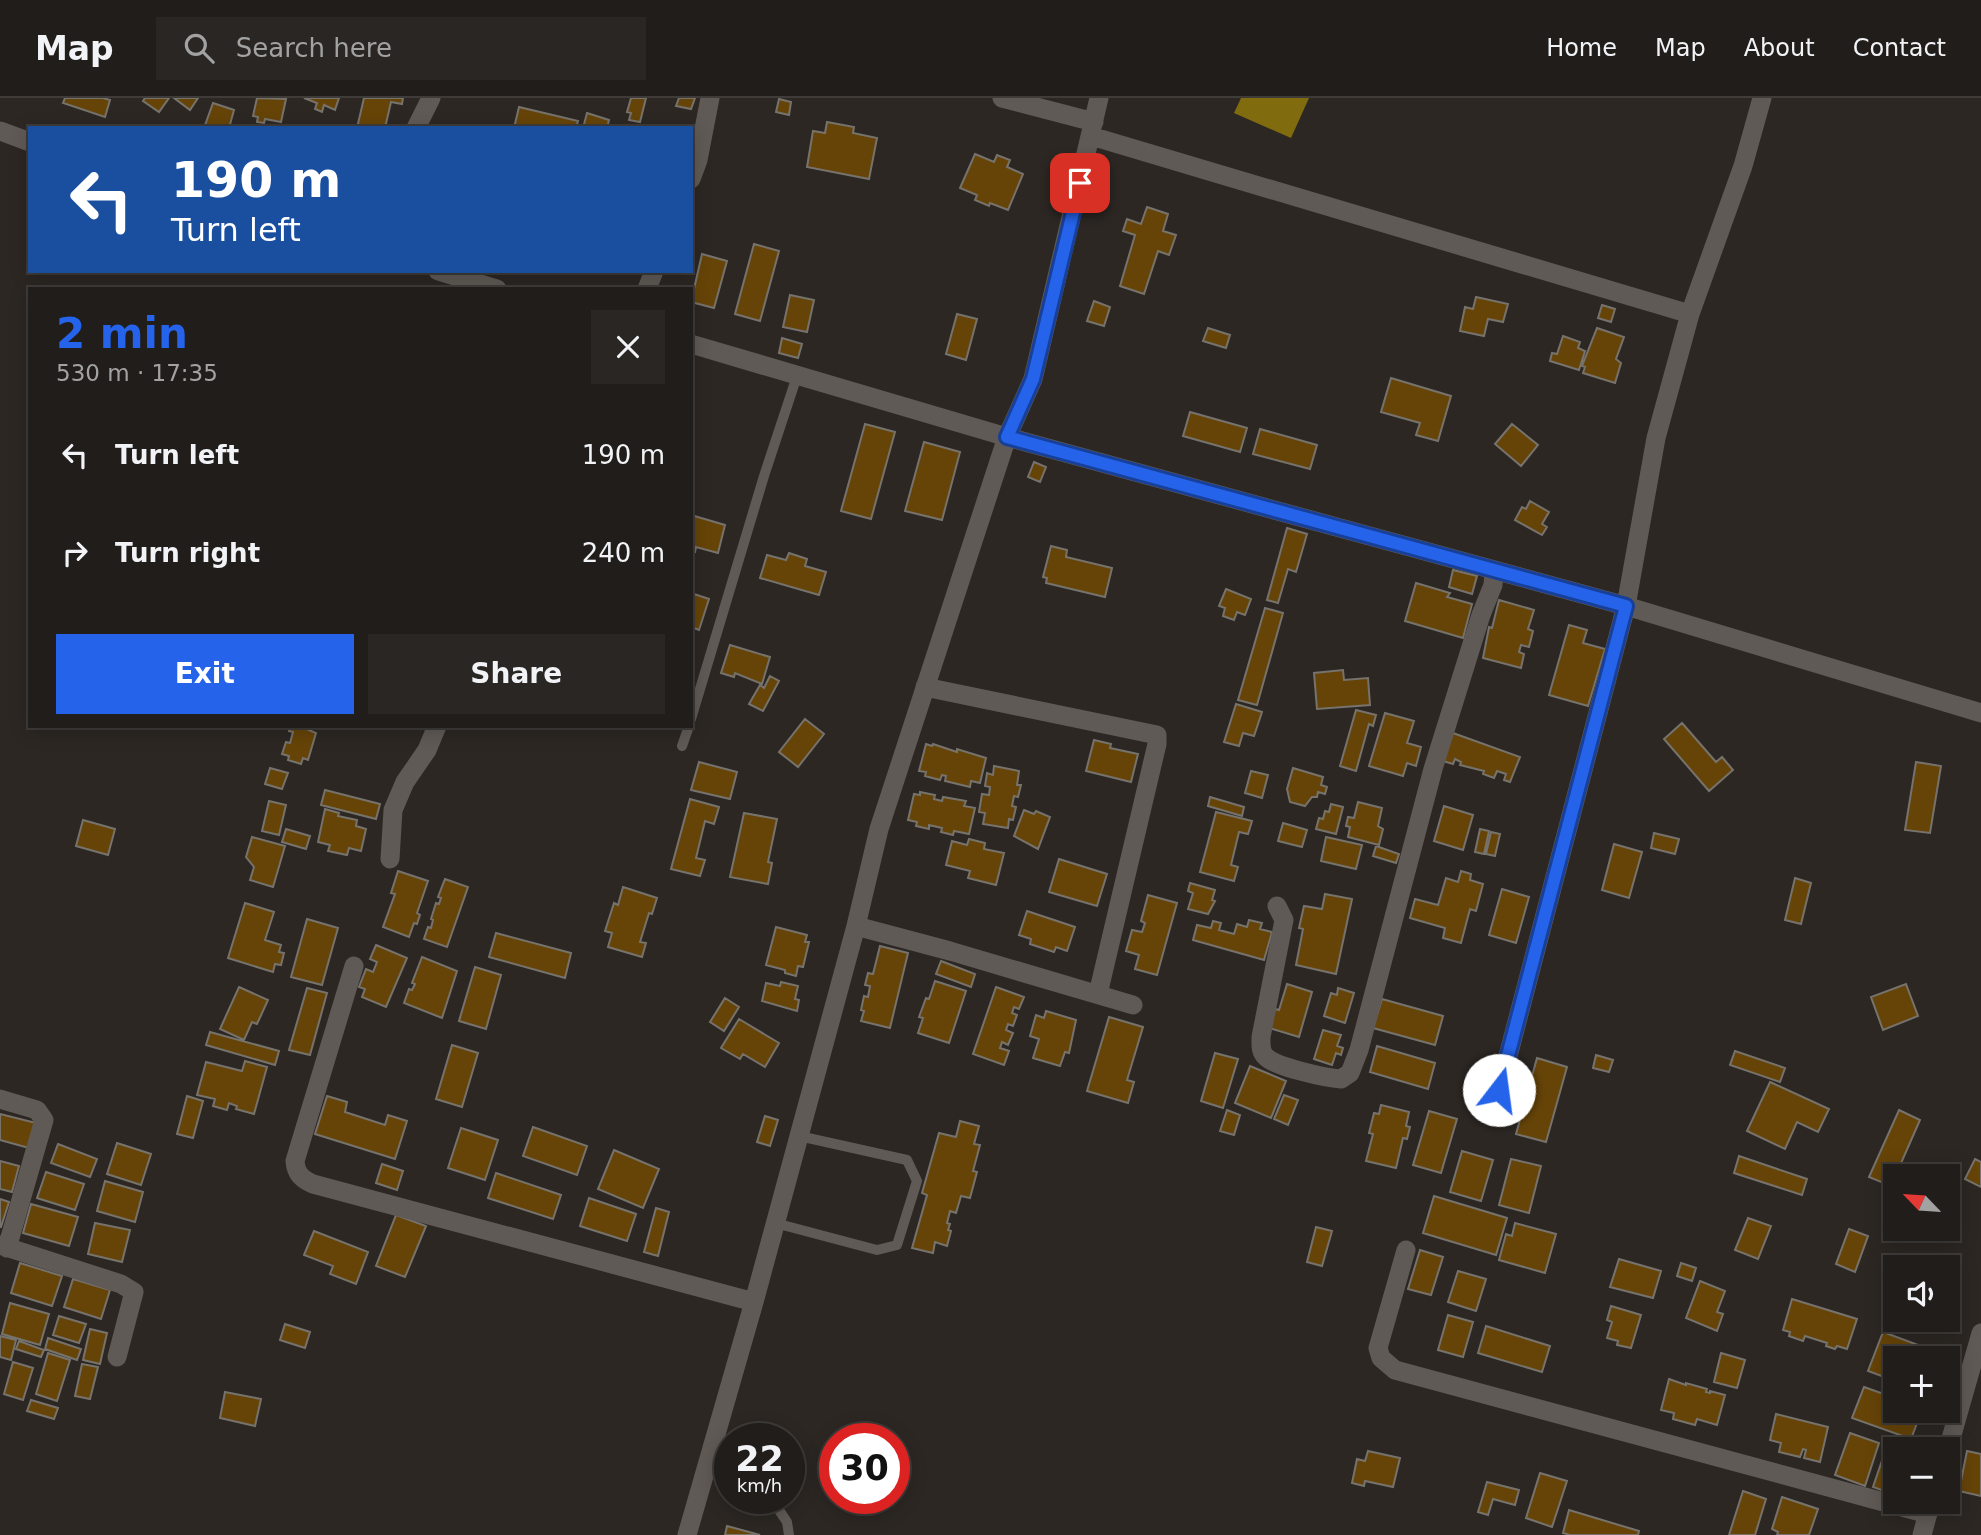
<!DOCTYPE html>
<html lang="en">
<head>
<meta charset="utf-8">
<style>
	body { margin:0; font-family:"DejaVu Sans",sans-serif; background:#292623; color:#f1f3f6; height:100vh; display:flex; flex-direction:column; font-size:26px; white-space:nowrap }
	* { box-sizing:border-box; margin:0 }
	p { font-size:23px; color:#a2a2a2 }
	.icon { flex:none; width:38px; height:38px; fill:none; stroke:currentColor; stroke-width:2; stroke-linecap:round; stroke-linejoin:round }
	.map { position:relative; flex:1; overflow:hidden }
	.details { position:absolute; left:28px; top:189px; width:665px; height:441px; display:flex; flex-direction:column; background:#211d1a; border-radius:0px; box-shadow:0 4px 18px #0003,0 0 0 2px #3e3b39 }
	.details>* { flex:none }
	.top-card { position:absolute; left:28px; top:28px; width:665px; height:147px; border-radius:0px; box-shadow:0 4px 18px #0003,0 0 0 2px #3e3b39; background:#1a4fa0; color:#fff; overflow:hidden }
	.needle { width:46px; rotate:295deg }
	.fabs { position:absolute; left:1883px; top:1066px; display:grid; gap:14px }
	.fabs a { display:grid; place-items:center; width:77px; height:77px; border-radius:0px; background:#211d1a; box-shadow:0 4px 18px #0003,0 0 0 2px #3e3b39; font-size:35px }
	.speed { position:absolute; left:714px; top:1325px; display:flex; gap:14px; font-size:35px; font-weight:700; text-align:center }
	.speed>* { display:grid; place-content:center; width:91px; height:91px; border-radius:50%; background:#211d1a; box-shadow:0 4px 18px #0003,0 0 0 2px #3e3b39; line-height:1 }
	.speed small { font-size:18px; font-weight:400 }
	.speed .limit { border:10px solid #d22; background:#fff; color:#111 }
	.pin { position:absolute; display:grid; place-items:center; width:60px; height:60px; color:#fff; margin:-30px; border-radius:14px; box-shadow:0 4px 10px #0006 }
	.me { position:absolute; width:77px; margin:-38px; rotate:15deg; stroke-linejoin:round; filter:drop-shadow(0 0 5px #0008) }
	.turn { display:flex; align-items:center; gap:24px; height:147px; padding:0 28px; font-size:32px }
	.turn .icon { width:91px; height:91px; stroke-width:2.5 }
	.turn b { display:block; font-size:49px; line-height:60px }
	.round { display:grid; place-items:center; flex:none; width:74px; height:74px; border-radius:0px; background:#292623 }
	.head { display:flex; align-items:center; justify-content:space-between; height:119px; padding:0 28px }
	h1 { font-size:42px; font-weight:700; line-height:52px; color:#2563eb }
	.action { display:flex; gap:14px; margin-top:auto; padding:14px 28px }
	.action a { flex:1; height:80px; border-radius:0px; background:#2563eb; color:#fff; font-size:28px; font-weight:700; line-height:80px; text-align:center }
	.action a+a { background:#292623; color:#f1f3f6 }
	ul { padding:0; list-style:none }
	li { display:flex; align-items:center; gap:21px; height:98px; padding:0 28px }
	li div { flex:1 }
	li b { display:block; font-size:26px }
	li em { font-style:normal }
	header { display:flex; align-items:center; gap:42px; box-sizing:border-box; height:98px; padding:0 35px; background:#211d1a; border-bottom:2px solid #3e3b39 }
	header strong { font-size:33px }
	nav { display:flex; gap:38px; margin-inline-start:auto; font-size:24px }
	.search { width:490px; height:63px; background:#292623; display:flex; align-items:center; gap:18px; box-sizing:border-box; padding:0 24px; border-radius:0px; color:#a2a2a2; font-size:26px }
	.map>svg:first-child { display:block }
</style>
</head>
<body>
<header>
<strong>Map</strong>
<div class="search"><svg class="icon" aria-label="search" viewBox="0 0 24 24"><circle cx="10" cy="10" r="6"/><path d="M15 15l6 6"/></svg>Search here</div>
<nav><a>Home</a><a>Map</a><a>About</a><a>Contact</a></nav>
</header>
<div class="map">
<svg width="1981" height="1437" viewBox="0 0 1981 1437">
	<rect width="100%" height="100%" fill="#2c2723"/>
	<path fill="#816b0f" d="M1241,0H1309L1291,40L1234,15Z"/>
	<path fill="#664408" stroke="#76726c" stroke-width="2" d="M65,0H103L110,2L105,19L63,5Z
		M145,0H169L159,14L143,3Z
		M174,0H198L190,12Z
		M257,0L286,1L281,24L265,21L264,25L257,24L258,19L253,18Z
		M304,0H339L335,12L324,7L322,14L315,11L317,5Z
		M364,0H403L402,6L391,4L385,30H357Z
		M631,0H646L640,24L629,22L631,15L627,14Z
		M679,0H695L691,11L676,8Z
		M779,1L791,4L789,17L776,14Z
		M213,5L234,12L229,30H204Z
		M519,9L578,23L576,30H514Z
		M587,15L609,22L607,30H583Z
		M827,24L854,29L853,35L877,40L869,81L807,69L813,33L825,35Z
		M975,56L994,64L997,57L1010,62L1007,69L1023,76L1008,112L990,105L989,108L975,102L977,97L960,90Z
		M1147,109L1168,116L1163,133L1176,137L1169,157L1158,153L1144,196L1120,188L1135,137L1123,133L1127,121L1141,126Z
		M754,146L779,153L760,223L735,216Z
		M702,156L727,163L714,210L691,204Z
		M790,197L814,202L807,234L783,229Z
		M1476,199L1508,206L1503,224L1488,221L1484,238L1460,233L1465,209L1473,211Z
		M1094,203L1110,209L1104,228L1087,223Z
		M1602,207L1615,211L1611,224L1598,220Z
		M957,216L977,221L966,262L946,256Z
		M1208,230L1230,237L1226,250L1203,243Z
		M1597,230L1624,239L1616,261L1621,265L1615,285L1583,275L1585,269L1582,268Z
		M1563,238L1580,244L1578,250L1585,253L1579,272L1550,263L1552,255L1557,256Z
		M782,240L802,246L798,260L779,255Z
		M1391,280L1451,298L1438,343L1416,337L1420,325L1381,314Z
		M1190,314L1247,330L1240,354L1183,338Z
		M865,326L895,334L871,421L841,413Z
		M1512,326L1538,347L1521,368L1495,346Z
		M1260,331L1317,347L1310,371L1253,356Z
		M924,344L960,354L942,422L905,413Z
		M1034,364L1046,369L1040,384L1028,379Z
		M1530,403L1549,414L1542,426L1547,429L1542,437L1515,422L1522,409L1526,411Z
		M691,417L725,427L718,455L696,449L695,454L691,453Z
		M1287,430L1307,436L1296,474L1288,471L1278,505L1267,502Z
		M1051,448L1067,452L1066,459L1112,470L1105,499L1046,485L1047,480L1043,479Z
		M789,455L807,461L805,468L826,474L819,497L760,480L767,457L786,462Z
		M1453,472L1477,478L1472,496L1449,489Z
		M1416,485L1450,495L1447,499L1472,506L1463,540L1405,523Z
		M1226,491L1251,501L1245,517L1237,514L1234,522L1223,518L1225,510L1219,508Z
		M691,495L709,501L699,532L691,529Z
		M1499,502L1534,512L1528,531L1533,533L1529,549L1521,547L1519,554L1524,556L1521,570L1483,560L1489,529L1492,530Z
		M1265,510L1283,515L1257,607L1238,602Z
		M1569,527L1587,532L1583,545L1605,551L1588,608L1549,597Z
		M730,547L770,559L762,586L735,575L734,579L721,575Z
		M1343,572L1344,582L1368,580L1370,607L1317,611L1314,575Z
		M770,578L779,583L763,613L749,606L760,587L764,590Z
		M1236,606L1262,614L1254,638L1243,635L1239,648L1224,644Z
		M1356,612L1376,617L1373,628L1369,626L1356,673L1340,668Z
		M1385,615L1414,623L1407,645L1421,649L1416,668L1407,665L1403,678L1369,668Z
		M805,621L824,636L798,669L779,654Z
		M1682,625L1716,664L1722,659L1733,672L1709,693L1664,641Z
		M290,628H305L304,630L316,635L308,662L303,660L301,666L288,662L289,658L282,656L286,644L290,645L293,634L289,633Z
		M1453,635L1520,659L1510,684L1504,682L1506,676L1497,673L1494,680L1483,676L1484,673L1460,667L1461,664L1455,661L1453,666L1443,663Z
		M1094,642L1111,646L1110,650L1138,656L1131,684L1086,673Z
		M926,646L932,648L933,646L957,654V651L986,660L980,685L971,683L970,689L945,683L946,678L942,677L940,682L925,678L926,674L919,673Z
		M699,664L737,674L730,701L691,692Z
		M1916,664L1941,668L1930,735L1905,732Z
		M994,668L1019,673L1017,687H1021L1018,699L1014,698L1012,708L1016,709L1013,722L1009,721L1008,730L983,726L985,715L979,714L982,696L989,697L990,689L985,688L987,675L993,677Z
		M270,670L288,675L282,691L265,686Z
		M1293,670L1323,679L1321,687L1327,689L1325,696L1318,694L1317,699H1312L1305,708L1290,704L1287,691Z
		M1251,673L1268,677L1262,700L1245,695Z
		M325,692L380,706L376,721L321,707Z
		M920,694L935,697L934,701L942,703L943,699L966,703L964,708L975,710L969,736L954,733L953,737L941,734L942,730L929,727V731L916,728L917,724L908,722L914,696L920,697Z
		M1210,699L1244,709L1242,718L1208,708Z
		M690,701L719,709L714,726L705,723L696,760L705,762L700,778L671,771Z
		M269,703L286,707L279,737L262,733Z
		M1358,704L1382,710L1378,728L1383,731L1379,747L1348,739L1350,729L1346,728L1348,719L1354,720Z
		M1331,706L1343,709L1336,736L1316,731L1319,720L1323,721L1325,713L1329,714Z
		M1444,708L1473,717L1463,752L1434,743Z
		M325,711L339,715L338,718L357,722L356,728L366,731L361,753L349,750L347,757L328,753L330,747L318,744Z
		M1024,712L1034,716L1036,713L1050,719L1038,751L1014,738Z
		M1216,714L1252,723L1248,736L1239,734L1231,767L1238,769L1234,783L1200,774Z
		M744,715L777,721L768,764L772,765L768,786L730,779Z
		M83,722L115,731L108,757L76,748Z
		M1283,725L1307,732L1302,749L1278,743Z
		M286,731L310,738L306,751L282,744Z
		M1480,731L1489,733L1484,756L1475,754Z
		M1491,734L1500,736L1495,758L1486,756Z
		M1654,735L1679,741L1675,756L1651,750Z
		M252,739L285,748L273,789L250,782L254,769L246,759Z
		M1326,739L1362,747L1356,771L1321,763Z
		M969,741L985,745L984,751L1004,755L996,787L968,780L970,773L946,767L952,743L967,747Z
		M1614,746L1642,754L1629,800L1602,792Z
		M1376,748L1399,756L1396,765L1373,758Z
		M1059,761L1107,776L1097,808L1049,794Z
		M398,773L428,783L417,815L420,817L417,826L414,825L409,839L383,829L395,796L391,795Z
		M1461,773L1471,776L1470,782L1483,786L1476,813L1470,811L1461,845L1443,840L1445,830L1410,820L1415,801L1438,807L1446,780L1458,784Z
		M1795,780L1811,785L1801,826L1785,822Z
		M445,781L468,789L447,849L424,841L428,829L431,830L433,822L431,821L436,805L439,806L441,800L438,799Z
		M1190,785L1215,792L1212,802L1215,803L1208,816L1188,811L1193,795L1188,793Z
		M623,789L657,800L652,816L649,815L640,844L646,845L642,859L608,849L612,835L605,833L614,805L618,807Z
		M1502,791L1529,799L1516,845L1489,837Z
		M1325,796L1352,801L1336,876L1296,867L1303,831L1299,830L1304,808L1322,811Z
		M1148,797L1177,805L1157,877L1135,871L1139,857L1126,853L1132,832L1142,834L1145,825L1141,823Z
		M245,805L274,814L265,842L281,847L279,854L284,855L281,867L275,866L273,874L228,860Z
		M1027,813L1075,829L1067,853L1056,849L1054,854L1030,846L1031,841L1019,837Z
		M307,821L338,830L322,887L291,879Z
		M1249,822L1262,825L1260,831L1272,834L1264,862L1193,842L1197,827L1211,830L1213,823L1221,825L1219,832L1234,836L1237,826L1247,829Z
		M776,829L807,837L805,844H809L803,869L798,868L796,878L785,875V872L766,867Z
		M496,835L571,855L565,880L489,859Z
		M376,847L407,860L386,909L362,899L365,891L359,889L366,871L373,874L377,864L370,861Z
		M880,848L908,855L890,930L861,923L864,913L861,912L864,898L868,899L870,888L865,887L868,875L873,876Z
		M422,859L457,873L442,920L404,905L409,891L412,892L415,886L412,885Z
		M941,863L975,876L971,889L936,876Z
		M475,869L501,877L486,931L459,923Z
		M935,883L966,893L949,945L918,935L923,920L919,919L926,900L929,901Z
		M781,884L798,888L795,901L799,902L797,913L762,903L766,885L780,888Z
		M1287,886L1312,894L1299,939L1269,930L1275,911L1279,912Z
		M1906,886L1918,918L1883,932L1871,899Z
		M239,889L268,902L257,926L252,924L244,942L220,931Z
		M996,889L1024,899L1019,911L1014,909L1012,915L1017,917L1013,928L1008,926L1006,932L1013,935L1008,947L1002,944L1000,950L1009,953L1004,967L973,956Z
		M307,890L327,895L310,957L289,952Z
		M1338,890L1354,895L1345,925L1324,918L1331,895L1337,897Z
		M725,900L739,909L724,933L710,924Z
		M1382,901L1443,918L1435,947L1373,930Z
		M1046,913L1076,922L1069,955L1065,954L1060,968L1033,960L1039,941L1030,938L1036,917L1044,920Z
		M1109,919L1143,929L1127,982L1134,984L1128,1005L1087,993Z
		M739,921L779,945L765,969L743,956L740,961L721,950Z
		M1323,932L1341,937L1337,948L1343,950L1341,957L1336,955L1332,967L1314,961Z
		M210,934L279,953L275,967L206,947Z
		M452,947L478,955L462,1009L436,1001Z
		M1377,948L1435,965L1428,991L1370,974Z
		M1735,953L1785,970L1780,984L1730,967Z
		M1215,955L1238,961L1223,1010L1201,1003Z
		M1596,957L1613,962L1609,974L1593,970Z
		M1537,960L1567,969L1546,1044L1516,1036Z
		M245,963L267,969L254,1016L236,1011L237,1008L229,1005L227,1012L213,1008L215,1001L197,997L206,964L242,973Z
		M1250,968L1286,983L1271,1020L1235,1005Z
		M1770,984L1829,1011L1818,1034L1797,1024L1785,1051L1747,1033Z
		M1284,997L1298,1002L1288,1027L1274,1021Z
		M187,998L203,1003L193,1040L177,1036Z
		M327,998L347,1004L345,1014L385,1027L388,1017L407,1023L395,1061L315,1036Z
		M1381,1007L1409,1014L1406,1028L1410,1029L1407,1041L1403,1040L1396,1070L1366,1063L1373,1036L1369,1035L1374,1015L1379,1016Z
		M1227,1012L1240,1017L1234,1037L1220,1033Z
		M1899,1012L1920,1022L1891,1088L1869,1079Z
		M1429,1013L1457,1021L1441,1075L1413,1067Z
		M0,1016L36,1025L29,1050L0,1042Z
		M765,1018L778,1022L770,1048L757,1044Z
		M960,1023L979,1028L974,1046L980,1047L973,1073L977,1074L970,1100L961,1098L956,1115L950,1113L947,1125L950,1126L948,1132L951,1133L947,1148L935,1144L933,1155L912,1150L927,1097L922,1095L939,1035L956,1039Z
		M533,1029L587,1048L577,1077L523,1058Z
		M461,1030L498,1042L485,1082L448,1070Z
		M117,1045L151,1056L141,1087L107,1076Z
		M58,1046L97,1061L90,1079L51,1065Z
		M614,1052L659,1071L643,1110L598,1091Z
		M1462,1053L1493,1062L1481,1103L1450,1094Z
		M1739,1058L1807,1081L1802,1097L1734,1075Z
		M1511,1061L1541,1068L1529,1115L1499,1107Z
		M1975,1061L1981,1064V1089L1965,1081Z
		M0,1063L19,1068L12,1094L0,1091Z
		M382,1066L403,1073L397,1092L376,1085Z
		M46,1074L84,1086L75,1112L37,1100Z
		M496,1075L561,1097L553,1121L488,1100Z
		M105,1083L143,1094L135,1124L97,1113Z
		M1434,1098L1507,1120L1496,1157L1423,1135Z
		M589,1100L636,1116L627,1143L580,1128Z
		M0,1101L9,1104L1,1129H0Z
		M31,1106L78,1119L69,1148L23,1135Z
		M656,1110L669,1114L658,1158L644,1154Z
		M396,1117L426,1128L405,1179L376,1168Z
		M1748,1120L1771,1128L1758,1161L1735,1152Z
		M95,1125L130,1132L122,1164L88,1156Z
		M1515,1125L1556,1136L1545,1175L1499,1162L1506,1136L1512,1138Z
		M1316,1129L1332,1133L1322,1168L1307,1164Z
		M1849,1131L1868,1138L1855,1174L1836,1166Z
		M314,1133L368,1154L356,1186L330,1176L333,1168L304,1157Z
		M1420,1152L1443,1159L1431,1197L1408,1191Z
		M1619,1161L1661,1173L1653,1200L1610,1189Z
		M20,1165L62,1178L52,1208L11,1195Z
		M1681,1165L1696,1170L1692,1183L1677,1178Z
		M1458,1173L1486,1181L1476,1213L1448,1204Z
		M73,1181L110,1192L101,1221L64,1209Z
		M1700,1183L1725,1193L1717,1214L1723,1216L1717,1233L1686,1220Z
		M1792,1201L1857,1221L1847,1251L1837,1248L1835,1251L1826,1248L1827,1245L1805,1238L1803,1243L1789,1238L1790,1234L1783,1232Z
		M10,1205L49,1216L40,1247L2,1236Z
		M1611,1208L1641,1217L1631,1250L1617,1247L1618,1243L1607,1240L1612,1224L1607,1222Z
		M1448,1217L1473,1224L1463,1259L1438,1252Z
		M59,1218L86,1226L79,1245L53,1237Z
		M285,1226L310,1234L305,1250L280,1242Z
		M1486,1228L1550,1248L1542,1274L1478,1255Z
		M90,1231L107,1235L100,1266L83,1262Z
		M1883,1234L1929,1251L1925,1260H1895V1283L1868,1273Z
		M0,1238L16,1242L11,1262L0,1259Z
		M48,1240L81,1251L77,1262L45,1251Z
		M19,1243L44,1252L41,1259L16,1251Z
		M48,1255L70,1262L57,1303L36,1296Z
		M1721,1255L1745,1262L1737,1290L1714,1284Z
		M13,1264L33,1270L23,1302L4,1296Z
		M82,1266L98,1269L90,1301L75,1298Z
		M1669,1281L1686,1287V1285L1707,1291L1706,1294L1710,1295V1293L1725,1297L1717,1327L1697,1321L1695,1327L1673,1321L1674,1315L1661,1312Z
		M1864,1289L1895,1300V1312H1922L1911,1341L1852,1320Z
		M225,1294L261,1301L255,1328L220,1320Z
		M31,1302L58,1310L54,1321L27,1313Z
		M1776,1316L1828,1329L1820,1364L1804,1360L1806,1352L1803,1351L1800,1359L1779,1354L1781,1345L1770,1342Z
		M1850,1335L1879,1345L1865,1388L1835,1377Z
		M1889,1342L1915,1351H1895V1397L1873,1389Z
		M1368,1353L1400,1360L1393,1389L1365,1383L1364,1388L1352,1385L1357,1361L1365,1363Z
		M1967,1353L1981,1356V1398L1959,1393Z
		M1540,1375L1567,1383L1552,1429L1526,1420Z
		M1487,1384L1519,1392L1515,1407L1493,1401L1488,1417L1478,1414Z
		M1743,1393L1766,1401L1755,1437H1729Z
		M1782,1399L1818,1411L1809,1437H1777L1778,1434L1772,1431Z
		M1569,1412L1639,1433L1638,1437H1570L1563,1435Z
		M727,1428L760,1437H725Z"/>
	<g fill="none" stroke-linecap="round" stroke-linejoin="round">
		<path stroke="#605a56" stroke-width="10" d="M691,621L764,378L797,278
			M682,648L689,628
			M775,1125L877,1152L897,1147L917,1083L907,1062L799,1038
			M709,1359L730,1368
			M771,1400L787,1424L789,1437"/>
		<path stroke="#605a56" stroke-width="19" d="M1002,0L1094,24
			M416,30L431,0
			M0,33L30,44
			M1091,38L1690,216
			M691,81L698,62L710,0
			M438,173L497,191
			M647,191L654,173
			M691,246L1007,339L1626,508L1981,615
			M925,589L1157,637V646L1098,896
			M390,761L393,712L405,684L427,652L437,628
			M1277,808L1284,822L1261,939C1261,946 1260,954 1266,959C1276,969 1326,980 1341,981L1350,975L1359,952L1433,671L1481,517L1493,487L1494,473
			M856,828L950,853L1133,907
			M354,868L295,1063C296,1076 302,1081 313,1086L754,1204
			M0,1001L37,1012L44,1022L7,1150
			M1492,1019L1626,508L1656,340L1690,216L1743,68L1762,0
			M0,1147L121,1186L134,1194L117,1259
			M1406,1152L1378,1250L1381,1260L1395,1272L1928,1416
			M1948,1351L1981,1235
			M687,1437L754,1204L856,828L879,731L1007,339L1033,281L1099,0
			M1922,1437L1931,1404"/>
	</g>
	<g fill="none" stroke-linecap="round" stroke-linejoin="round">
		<g stroke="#184099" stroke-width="18">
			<path id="route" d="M1080,85L1033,281L1007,339L1626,508L1499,992"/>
		</g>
		<use href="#route" stroke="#2563eb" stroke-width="12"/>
	</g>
</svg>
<div class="fabs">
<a><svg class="needle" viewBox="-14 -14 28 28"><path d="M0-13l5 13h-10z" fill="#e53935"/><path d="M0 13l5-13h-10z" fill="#a2a2a2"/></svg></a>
<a><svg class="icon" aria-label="sound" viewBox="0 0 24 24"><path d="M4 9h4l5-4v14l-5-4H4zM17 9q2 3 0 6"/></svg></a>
<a>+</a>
<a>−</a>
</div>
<div class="speed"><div>22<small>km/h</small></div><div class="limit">30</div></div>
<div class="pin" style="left:1080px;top:85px;background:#d93025"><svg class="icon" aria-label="arrive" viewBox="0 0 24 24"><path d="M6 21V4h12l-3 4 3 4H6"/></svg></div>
<svg class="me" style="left:1499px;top:992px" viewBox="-20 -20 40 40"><circle r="19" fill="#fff"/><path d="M0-13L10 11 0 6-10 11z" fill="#2563eb"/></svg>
<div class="top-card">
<div class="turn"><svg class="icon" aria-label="left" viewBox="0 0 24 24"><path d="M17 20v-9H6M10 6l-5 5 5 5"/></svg><div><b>190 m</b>Turn left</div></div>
</div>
<section class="details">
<div class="head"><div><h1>2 min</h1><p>530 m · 17:35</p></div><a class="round"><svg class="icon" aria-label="close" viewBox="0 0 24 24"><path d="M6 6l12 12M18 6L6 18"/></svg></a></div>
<ul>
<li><svg class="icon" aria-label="left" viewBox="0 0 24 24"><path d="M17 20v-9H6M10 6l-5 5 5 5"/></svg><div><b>Turn left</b></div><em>190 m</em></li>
<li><svg class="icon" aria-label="right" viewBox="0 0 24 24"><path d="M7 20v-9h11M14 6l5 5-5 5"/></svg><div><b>Turn right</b></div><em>240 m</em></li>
</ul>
<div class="action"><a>Exit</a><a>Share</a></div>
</section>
</div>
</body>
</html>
